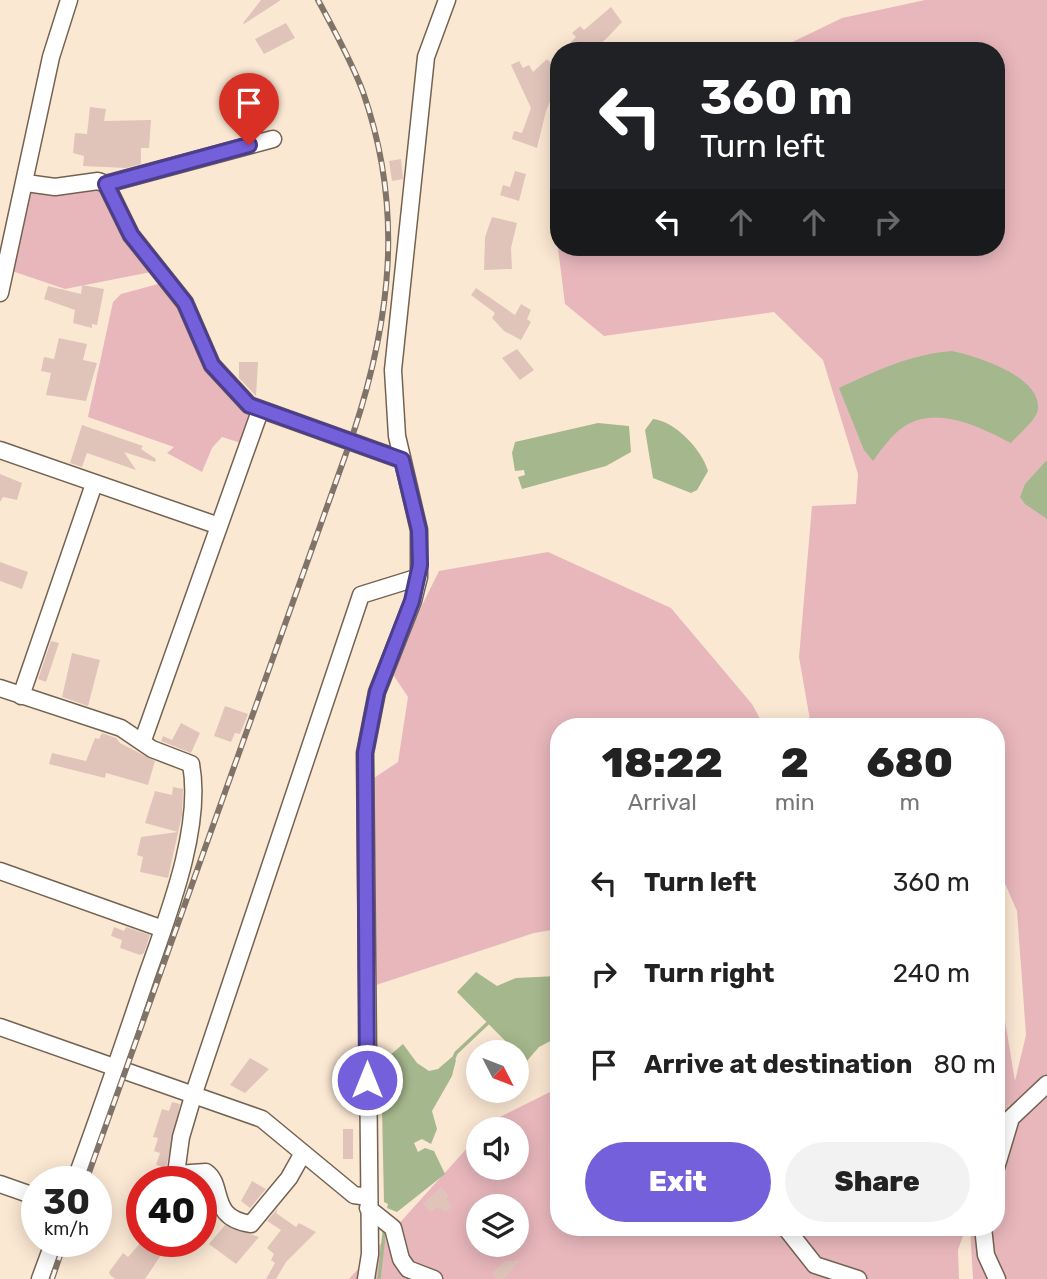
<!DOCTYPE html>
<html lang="en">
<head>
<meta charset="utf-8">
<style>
	body { margin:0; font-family:Rubik,sans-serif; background:#f2f2f2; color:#222; height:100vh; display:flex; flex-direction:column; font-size:26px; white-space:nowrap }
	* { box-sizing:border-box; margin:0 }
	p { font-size:23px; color:#767676 }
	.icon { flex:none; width:38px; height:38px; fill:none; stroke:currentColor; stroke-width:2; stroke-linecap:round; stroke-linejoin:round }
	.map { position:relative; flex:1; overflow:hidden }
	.side { position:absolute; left:550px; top:718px; width:455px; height:518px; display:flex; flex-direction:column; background:#fff; border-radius:28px; box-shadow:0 4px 18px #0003 }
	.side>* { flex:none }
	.hud { position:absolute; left:550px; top:42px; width:455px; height:214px; border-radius:28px; box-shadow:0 4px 18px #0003; background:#202124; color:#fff; overflow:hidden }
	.needle { width:46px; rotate:132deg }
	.fabs { position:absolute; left:466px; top:1040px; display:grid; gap:14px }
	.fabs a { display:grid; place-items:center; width:63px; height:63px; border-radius:50%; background:#fff; box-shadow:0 4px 18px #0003; font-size:35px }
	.speed { position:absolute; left:21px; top:1166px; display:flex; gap:14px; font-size:35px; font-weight:700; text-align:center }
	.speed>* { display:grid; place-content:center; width:91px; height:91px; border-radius:50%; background:#fff; box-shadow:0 4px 18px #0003; line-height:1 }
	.speed small { font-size:18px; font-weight:400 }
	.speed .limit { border:10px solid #d22; background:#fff; color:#111 }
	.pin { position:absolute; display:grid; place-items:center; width:60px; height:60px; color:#fff; margin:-72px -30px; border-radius:50% 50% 50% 0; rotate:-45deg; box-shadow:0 0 7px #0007 }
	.pin .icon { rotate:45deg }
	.me { position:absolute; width:77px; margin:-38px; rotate:0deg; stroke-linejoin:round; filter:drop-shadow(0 0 5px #0008) }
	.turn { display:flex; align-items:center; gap:24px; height:147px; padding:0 35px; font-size:32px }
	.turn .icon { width:91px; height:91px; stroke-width:2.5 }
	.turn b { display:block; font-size:49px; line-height:60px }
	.lanes { display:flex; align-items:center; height:66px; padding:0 35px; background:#0003; justify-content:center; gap:35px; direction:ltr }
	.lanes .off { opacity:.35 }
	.eta { display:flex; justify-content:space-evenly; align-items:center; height:119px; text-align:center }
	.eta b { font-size:42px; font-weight:800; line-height:49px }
	.action { display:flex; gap:14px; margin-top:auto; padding:14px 35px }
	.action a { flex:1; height:80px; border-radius:42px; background:#7460db; color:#fff; font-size:28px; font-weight:800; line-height:80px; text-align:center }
	.action a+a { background:#f2f2f2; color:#222 }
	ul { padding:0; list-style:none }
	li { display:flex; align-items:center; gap:21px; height:91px; padding:0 35px }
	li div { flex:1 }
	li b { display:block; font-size:26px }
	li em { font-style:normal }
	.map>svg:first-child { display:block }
</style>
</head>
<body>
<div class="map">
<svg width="1047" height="1279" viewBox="0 0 1047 1279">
	<rect width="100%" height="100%" fill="#fbe8d3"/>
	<path fill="#e8b7bc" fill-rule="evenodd" d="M925,0H1047V1279H973L970,1229L971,1227H996V1151L1011,1099L996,1141V967L1015,1081L1026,1035L1017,911L996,863V726H811L799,657L812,506L856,504L858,474L823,360L774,312L604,336L565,304L555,224L558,203V247H996V51H774L842,18Z
		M95,186L104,195L122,235L151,272L65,289L12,271L30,192L52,194Z
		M158,284L176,300L250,416L244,444L222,437L212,448L202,472L167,453L174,447L88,417L113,302L121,294Z
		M548,552L671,608L752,704L764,726H558V929L534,933L370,987L371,780L398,762L408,697L390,670L439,571Z
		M558,1088V1227H966L958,1250L959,1279H349L478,1136V1167H516V1129H484L490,1122ZM478,1206H516V1244H478Z"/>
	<path fill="#a5b78c" d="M952,351C976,356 1041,376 1038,409C1037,420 1018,434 1011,443C978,426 932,402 898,431C888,440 880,451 873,461L864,450L839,388C876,371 911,354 952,351Z
		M653,419C675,421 702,450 708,471L697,490L691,493L653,478L645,430Z
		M598,423L629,426L631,452L606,466L522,489L518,477L525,475L524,470L515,471L512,453L515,442Z
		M1047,460V519L1025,504L1020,497L1025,484Z
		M476,972L497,986L516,978L558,976V1037L539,1047L526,1062L457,992Z
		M403,1044L417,1063L429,1071L438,1069L452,1057L456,1060L452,1076L432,1111L437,1129L431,1144L422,1139L414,1143L418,1152L425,1148L434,1151L445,1174L397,1212L387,1208L388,1204L384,1202L381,1063Z"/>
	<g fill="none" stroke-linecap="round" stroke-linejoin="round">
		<path stroke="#a5b78c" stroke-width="3.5" d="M453,1060L456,1053L490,1021
			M379,1279L385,1225"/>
	</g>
	<path fill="#e0c4ba" d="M261,0H281L244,24L243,23Z
		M611,7L622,22L606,39L591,51H562L576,37L572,33L580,26L584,30Z
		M286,23L295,38L264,54L255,39Z
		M558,54V82L546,111L537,148L512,139L514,131L522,133L531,108L511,65L519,61L523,68L529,65L533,72L547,59L550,62Z
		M90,107L106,109L104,121L151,120L149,148H141V164L126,168L83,166L84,156L73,153L75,133L87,134Z
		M401,159L403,179L392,181L389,161Z
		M515,171L526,174L519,201L500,195L503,185L510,187Z
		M492,217L517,223L511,248L512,269L484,270L485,237Z
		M82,285L104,289L97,325L92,324V328L73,323L75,310L44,299L48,286L81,294Z
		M476,288L515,315L521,304L531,310L527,319L531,322L521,340L504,331L492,318L495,313L471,295Z
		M59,338L87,344L83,360L97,363L86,401L46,395L51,373L41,371L44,357L54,359Z
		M517,349L534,370L520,380L502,358Z
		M239,362H258L256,396L239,378Z
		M82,425L143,446L141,449L156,459L155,462L124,452L136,470L87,453L82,467L70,463Z
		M0,474L22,483L17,500L3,497L0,502Z
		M0,562L28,572L22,589L0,581Z
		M51,641L59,643L46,682L38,679Z
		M72,653L100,660L88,706L62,697Z
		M225,706L248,714L240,734L235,733L231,742L214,736Z
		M181,723L200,733L191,753L161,741L163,736L172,740Z
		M102,733L116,738L120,743L155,761L148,785L106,773L105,778L49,764L52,753L86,761L95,738L99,739Z
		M173,787L183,789L182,815L168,878L140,872L143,857L137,855L141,837L178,832L145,823L155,791L172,795Z
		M114,927L124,931L126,927L150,935L144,953L140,955L120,948L122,940L111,936Z
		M250,1058L269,1069L245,1093L230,1085Z
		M172,1102L180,1104L166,1168L156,1165L160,1153L154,1151L158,1138L153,1137L162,1109L169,1111Z
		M343,1129H353V1159H343Z
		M252,1181L266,1189L250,1208L241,1201Z
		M441,1187L449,1196L446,1199L452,1206L446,1212L437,1207L431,1212L423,1204Z
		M278,1208L276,1213L296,1227L299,1223L316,1232L286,1262L276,1279H266L275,1263L271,1260L274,1254L267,1248L281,1230L267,1221Z
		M225,1225L259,1237L236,1264L209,1244Z
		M142,1241H154L165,1249L145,1279H115L110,1275L109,1272L123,1253L128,1257Z
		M505,1261H520L503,1279H497L492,1273Z"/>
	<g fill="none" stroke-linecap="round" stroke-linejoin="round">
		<g stroke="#746351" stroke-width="19">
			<path id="minor" d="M26,183L55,187L98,181L106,184L131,235L185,303L212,365L249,405L402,460
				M106,184L273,139
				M0,293L51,57L69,0
				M0,450L219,526
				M0,688L121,728L152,749L191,764C203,828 167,918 146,978C123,1046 100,1114 75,1181
				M21,696L94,484
				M143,740L260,411
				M0,871L163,929
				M0,1027L262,1119L354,1195L368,1197
				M996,1168L1011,1118L1047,1084
				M176,1174L206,1172C225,1185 208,1218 251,1224L289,1178L303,1153
				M175,1181L181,1137L194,1093L361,595L419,577
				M0,1184L37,1197
				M368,1208L393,1228L401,1259L408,1269L434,1279
				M785,1227L815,1265L858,1279
				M983,1227L986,1255L997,1279
				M175,1241L176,1244
				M40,1279L54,1241
				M366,1279L370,1254L365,753L377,692L413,601L419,577V530L397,436L393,370L426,57L447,0"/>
		</g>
		<use href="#minor" stroke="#fff" stroke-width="16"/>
		<g stroke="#807468" stroke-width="6">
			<path id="rail" d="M86,1181L353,434C391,319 404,209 363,92C351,60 334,30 318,0
				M52,1279L65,1241"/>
		</g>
		<use href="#rail" stroke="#fff7ef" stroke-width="3.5" stroke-dasharray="10" stroke-linecap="butt"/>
	</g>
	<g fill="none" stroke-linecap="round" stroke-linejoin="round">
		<g stroke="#4b3e8e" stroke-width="18">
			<path id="route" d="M249,145L106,184L131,235L185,303L212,365L249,405L402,460L419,530L420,565L412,601L377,692L365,753L367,1080"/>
		</g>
		<use href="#route" stroke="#7460db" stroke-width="12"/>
	</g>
</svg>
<div class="fabs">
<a><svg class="needle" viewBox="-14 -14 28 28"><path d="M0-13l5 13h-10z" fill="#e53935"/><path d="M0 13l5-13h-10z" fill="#767676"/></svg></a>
<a><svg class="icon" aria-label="sound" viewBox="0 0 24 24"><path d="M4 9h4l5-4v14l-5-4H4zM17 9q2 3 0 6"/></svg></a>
<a><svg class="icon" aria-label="layers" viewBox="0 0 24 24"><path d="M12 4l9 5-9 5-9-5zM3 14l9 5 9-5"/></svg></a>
</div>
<div class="speed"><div>30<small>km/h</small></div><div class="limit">40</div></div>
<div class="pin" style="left:249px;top:145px;background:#d93025"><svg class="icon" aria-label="arrive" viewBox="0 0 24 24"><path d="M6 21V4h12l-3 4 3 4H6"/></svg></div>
<svg class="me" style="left:367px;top:1080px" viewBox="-20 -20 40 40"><circle r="17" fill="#7460db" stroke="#fff" stroke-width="3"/><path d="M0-11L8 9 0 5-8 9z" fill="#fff"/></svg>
<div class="hud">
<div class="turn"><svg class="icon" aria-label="left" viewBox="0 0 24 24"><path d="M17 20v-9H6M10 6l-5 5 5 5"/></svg><div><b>360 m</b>Turn left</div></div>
<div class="lanes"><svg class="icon" aria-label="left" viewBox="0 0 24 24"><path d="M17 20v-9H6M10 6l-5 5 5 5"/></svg><svg class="icon off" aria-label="ahead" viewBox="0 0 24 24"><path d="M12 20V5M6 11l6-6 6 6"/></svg><svg class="icon off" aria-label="ahead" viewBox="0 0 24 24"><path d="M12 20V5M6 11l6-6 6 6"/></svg><svg class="icon off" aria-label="right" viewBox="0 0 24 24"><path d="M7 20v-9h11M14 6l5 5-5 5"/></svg></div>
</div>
<section class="side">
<div class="eta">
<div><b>18:22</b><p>Arrival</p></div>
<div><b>2</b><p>min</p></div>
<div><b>680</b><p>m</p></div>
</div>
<ul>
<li><svg class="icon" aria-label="left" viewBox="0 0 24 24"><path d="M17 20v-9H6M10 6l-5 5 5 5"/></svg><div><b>Turn left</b></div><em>360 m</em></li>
<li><svg class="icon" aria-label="right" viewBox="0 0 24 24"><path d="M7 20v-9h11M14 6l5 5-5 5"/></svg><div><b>Turn right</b></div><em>240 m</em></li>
<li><svg class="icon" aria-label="arrive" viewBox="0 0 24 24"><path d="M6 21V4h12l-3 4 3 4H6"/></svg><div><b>Arrive at destination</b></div><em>80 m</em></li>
</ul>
<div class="action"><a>Exit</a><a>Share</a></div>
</section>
</div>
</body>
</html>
